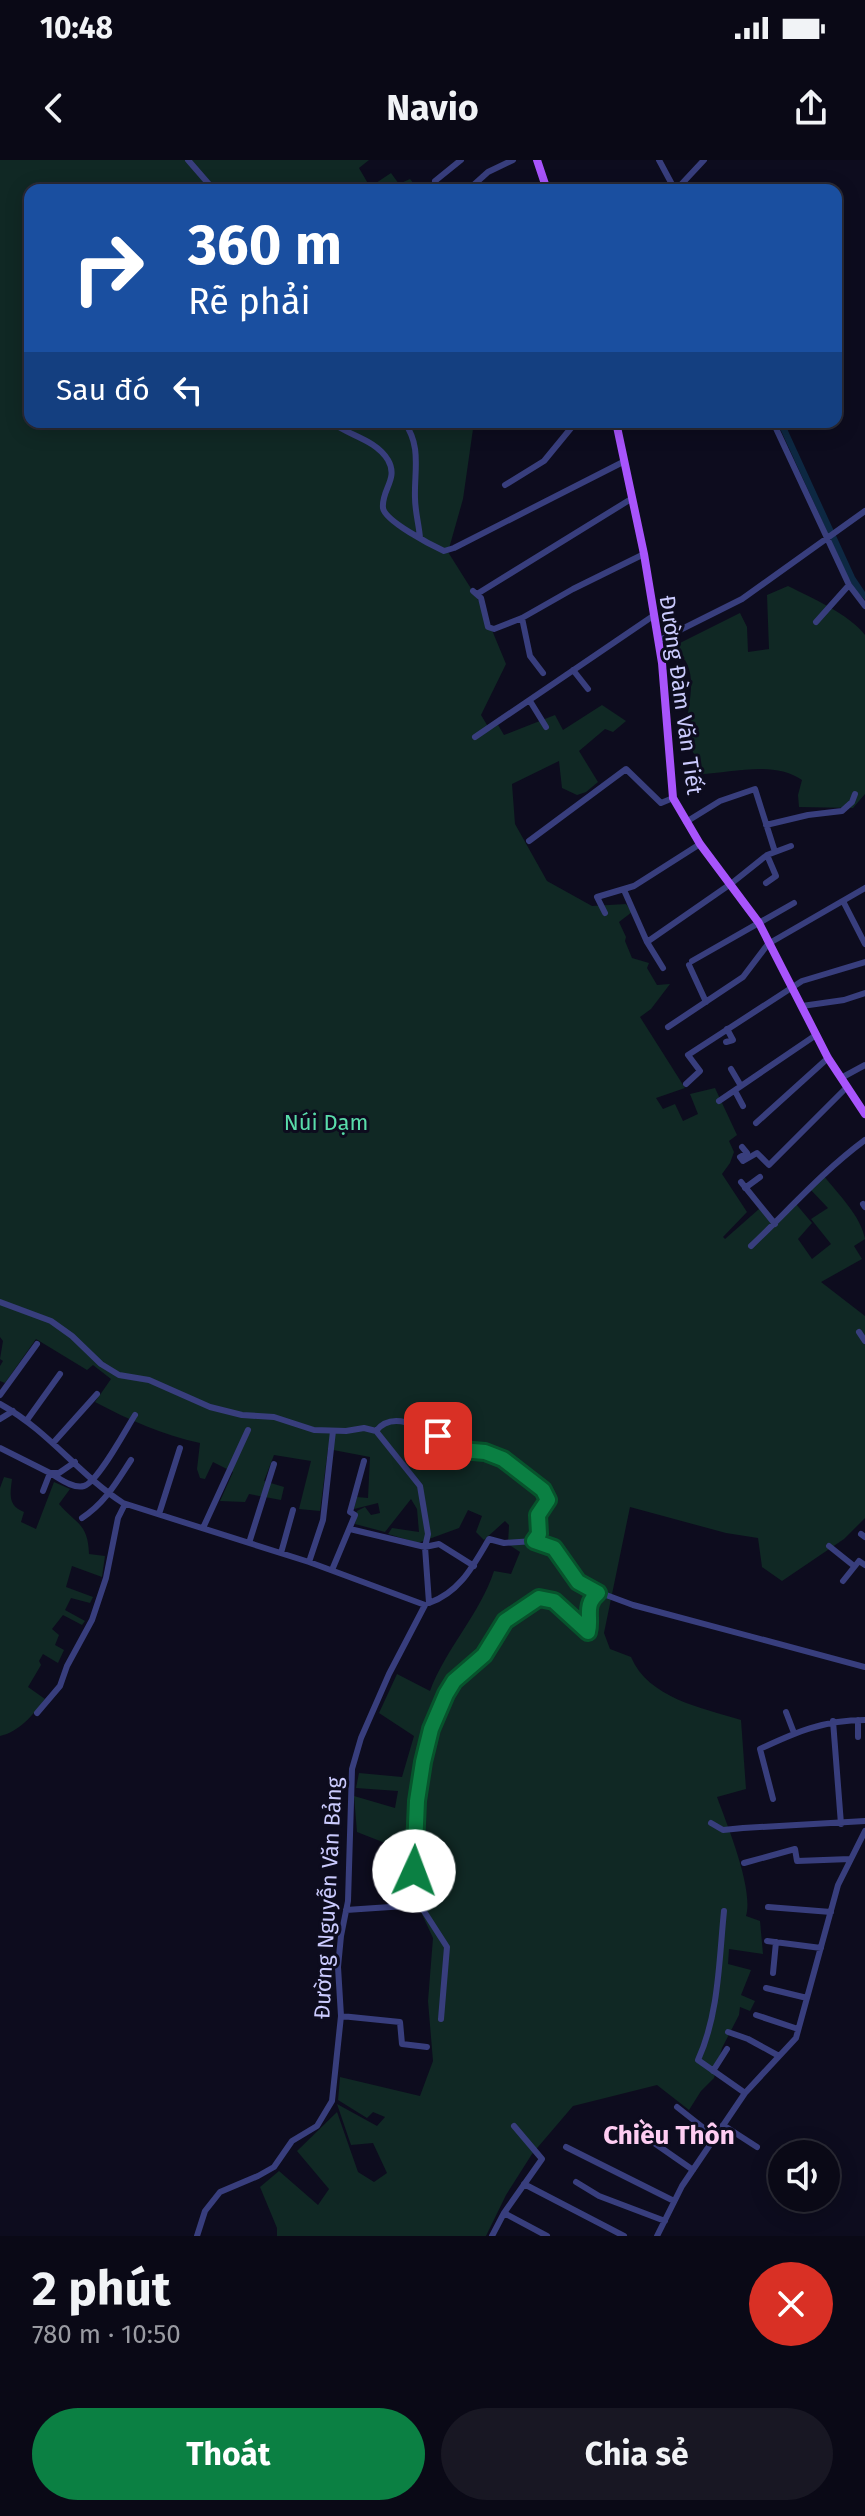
<!DOCTYPE html>
<html lang="vi">
<head>
<meta charset="utf-8">
<style>
	body { margin:0; font-family:"Fira Sans",sans-serif; background:#181723; color:#f1f3f6; height:100vh; display:flex; flex-direction:column; font-size:30px; white-space:nowrap }
	* { box-sizing:border-box; margin:0 }
	p { font-size:26px; color:#999aa1 }
	.icon { flex:none; width:44px; height:44px; fill:none; stroke:currentColor; stroke-width:2; stroke-linecap:round; stroke-linejoin:round }
	.map { position:relative; height:2076px; overflow:hidden }
	.side { display:flex; flex-direction:column; background:#0a0916; flex:1 }
	.side>* { flex:none }
	.banner { position:absolute; left:24px; top:24px; width:818px; height:244px; border-radius:16px; box-shadow:0 4px 20px #0003,0 0 0 2px #2a2a35; background:#1a4fa0; color:#fff; overflow:hidden }
	.fabs { position:absolute; left:768px; top:1980px; display:grid; gap:16px }
	.fabs a { display:grid; place-items:center; width:72px; height:72px; border-radius:50%; background:#0a0916; box-shadow:0 4px 20px #0003,0 0 0 2px #2a2a35; font-size:40px }
	.pin { position:absolute; display:grid; place-items:center; width:68px; height:68px; color:#fff; margin:-34px; border-radius:16px; box-shadow:0 4px 12px #0006 }
	.me { position:absolute; width:88px; margin:-44px; rotate:2deg; stroke-linejoin:round; filter:drop-shadow(0 0 6px #0008) }
	.turn { display:flex; align-items:center; gap:28px; height:168px; padding:0 32px; font-size:36px }
	.turn .icon { width:104px; height:104px; stroke-width:2.5 }
	.turn b { display:block; font-size:56px; line-height:68px }
	.then { display:flex; align-items:center; height:76px; padding:0 32px; background:#0003; gap:16px; font-size:30px }
	.round { display:grid; place-items:center; flex:none; width:84px; height:84px; border-radius:42px; background:#181723 }
	.headline { display:flex; align-items:center; justify-content:space-between; height:136px; padding:0 32px }
	h1 { font-size:48px; font-weight:700; line-height:60px }
	.action { display:flex; gap:16px; margin-top:auto; padding:16px 32px }
	.action a { flex:1; height:92px; border-radius:48px; background:#0b8043; color:#fff; font-size:32px; font-weight:700; line-height:92px; text-align:center }
	.action a+a { background:#181723; color:#f1f3f6 }
	.status { display:flex; justify-content:space-between; align-items:center; height:56px; padding:0 40px; background:#0a0916; direction:ltr }
	.status svg { height:22px; fill:currentColor }
	header { display:flex; justify-content:space-between; align-items:center; height:104px; padding:0 32px; background:#0a0916; font-size:36px; font-weight:700 }
	.map>svg:first-child { display:block }
</style>
</head>
<body>
<div class="status"><b>10:48</b><svg viewBox="0 0 49 12"><path d="M0 12V9h3v3zM5 12V6h3v6zM10 12V3h3v9zM15 12V0h3v12zM26 1h20v11H26zM47 4h2v5h-2z"/></svg></div>
<header><svg class="icon" aria-label="back" viewBox="0 0 24 24"><path d="M15 5l-7 7 7 7"/></svg>Navio<svg class="icon" aria-label="share" viewBox="0 0 24 24"><path d="M12 15V3M7 8l5-5 5 5M5 13v7h14v-7"/></svg></header>
<div class="map">
<svg width="865" height="2076" viewBox="0 0 865 2076">
	<rect width="100%" height="100%" fill="#0d0c1e"/>
	<path fill="#102824" d="M0,0H369L359,8L370,27L391,13L399,24L410,19L419,30H30V262H474L463,339L448,392L482,446L506,504L481,555L490,570L498,565L504,575L555,555L563,570L602,545L626,561L613,572L605,569L579,591L598,622L586,632L577,635L562,628L559,601L512,624L515,664L547,721L592,746L626,744L632,752L619,762L626,777L625,781L632,798L649,803L647,808L657,825L670,824L651,849L640,857L685,928L656,938L663,949L675,944L683,961L698,954L690,934L715,928L737,975L729,981L734,992L730,1003L722,1014L747,1052L723,1077L725,1079L759,1049L776,1065L796,1044L812,1063L798,1079L812,1099L831,1084L811,1059L828,1048L810,1029L824,1016C838,1034 861,1056 865,1079L854,1086L862,1099L821,1122L865,1156V1176L860,1170L856,1172L865,1185V1358L844,1379L782,1421L762,1407L758,1378L726,1373L630,1347L604,1473L610,1489L631,1497C648,1538 702,1548 741,1560L746,1629L717,1637C727,1665 754,1729 746,1756L760,1761L763,1794L729,1789L728,1804L751,1810L741,1835L755,1841L750,1851L740,1847L739,1855L722,1888L714,1918L701,1931L689,1950L657,1925L573,1946L532,1994L506,2035L486,2076H277V2068L260,2027L279,2011L318,2045L329,2029L297,1991L337,1952L358,2012L374,2022L387,2013L373,1983L351,1985L337,1944L377,1966L385,1957L373,1952L367,1958L338,1940L340,1917L420,1936L433,1901L428,1841L433,1778L409,1726L408,1692L357,1672L354,1636L395,1648L398,1631L356,1628L359,1613L402,1617L414,1576L379,1553L397,1514L430,1531C446,1488 480,1454 494,1411L511,1414L520,1392L508,1384L509,1365L505,1361L484,1380L476,1372L482,1356L468,1350L459,1368L418,1383L388,1374L392,1368L419,1372L417,1349L411,1339L385,1372L355,1364L357,1351L365,1347L371,1355L380,1353L378,1343L354,1349L357,1337L368,1338L370,1297L328,1289L320,1351L299,1349L311,1301L274,1295L264,1321L284,1327L281,1340L249,1334L245,1342L220,1341L233,1312L213,1302L205,1319L200,1318L197,1309L200,1283C163,1275 129,1260 95,1242L111,1219L93,1205L87,1210L36,1179L5,1223L0,1221V1206L3,1201L0,1199L3,1181L0,1177Z
		M788,426C812,438 849,454 865,475V634L853,648L799,647L798,635L802,620C774,600 732,613 700,614L691,605L696,596C673,569 703,530 685,500L669,492L670,488L740,453L747,467L748,492L769,489L767,435Z
		M4,1317L12,1319C10,1335 8,1346 24,1352L21,1362L36,1369L54,1322L70,1329L59,1344C76,1364 88,1363 89,1394L105,1396L102,1417L72,1406L66,1427L93,1437L90,1443L71,1438L65,1450L85,1461L82,1465L63,1455L52,1469L59,1475L55,1485L64,1490L58,1503L43,1494L39,1501L41,1505L28,1527L45,1539C33,1555 19,1572 0,1576V1328Z"/>
	<path fill="#0d2842" d="M777,262H784L855,417L865,432V440L855,430L847,415Z"/>
	<g fill="none" stroke-linecap="round" stroke-linejoin="round">
		<path stroke="#383e7d" stroke-width="6" d="M188,0L214,30
			M659,0L675,30
			M435,21L461,0
			M468,30L488,12L513,0
			M676,30L704,0
			M331,262C349,276 375,279 388,300C399,319 381,330 383,348C385,361 431,385 444,391L454,388L623,302
			M404,262C422,286 414,311 415,338C415,351 419,365 420,378
			M773,262L849,425L865,446
			M505,325L544,301L576,262
			M473,431L481,438L488,467L494,469L522,458L573,429L644,394
			M477,434L631,339
			M522,458L530,496L543,513
			M816,462L849,425
			M658,481L742,439L865,351
			M573,510L588,529
			M530,541L546,567
			M475,577L653,456
			M766,665L808,655L842,651L852,642L855,634
			M529,681L626,609L661,643L673,638
			M775,692L791,686
			M766,723L776,716L767,695
			M624,730L647,782L663,808
			M843,741L865,784
			M605,753L597,737L634,726L700,684
			M647,782L732,723L767,695L775,692L755,629L720,641L686,662
			M692,801L794,743
			M689,805L706,842
			M802,846L844,840L865,833
			M668,867L743,817L768,784L865,728
			M726,882L733,880L727,869
			M731,909L741,926
			M841,918L865,905
			M686,924L700,911L688,895L802,821L865,802
			M735,931L743,946
			M719,941L816,875
			M756,963L828,898
			M742,987L747,993L740,997L743,1001L757,993L769,1005L847,927
			M741,1022L775,1064
			M745,1028L760,1017
			M863,1044L865,1047
			M751,1086C789,1050 823,1011 865,980
			M0,1142L51,1161L72,1176L101,1204L119,1215L149,1220L210,1247L242,1255L274,1257L314,1270L346,1271L364,1268L376,1271L420,1326L428,1374L425,1387L429,1443
			M859,1172L865,1181
			M0,1235L37,1184
			M0,1244C49,1271 78,1314 123,1343L309,1402L425,1445L389,1514L361,1578L352,1609L348,1741L341,1776L338,1807L341,1856L332,1941L317,1966L292,1981L274,2007L258,2016L220,2032L205,2051L197,2076
			M0,1259L13,1251
			M27,1260L60,1214
			M376,1271C398,1243 439,1282 462,1290C470,1293 479,1291 487,1293C508,1297 537,1319 547,1337L537,1359L539,1374L534,1381
			M54,1282L97,1234
			M0,1288L50,1313H59L75,1302
			M43,1331L50,1313C59,1318 73,1329 84,1326C98,1322 126,1269 135,1255
			M159,1354L180,1288
			M82,1358C105,1343 116,1323 131,1300
			M203,1368L248,1270
			M350,1369L425,1387L439,1384L474,1406
			M861,1374L865,1377
			M249,1383L274,1304
			M829,1386L854,1406
			M281,1393L293,1350
			M309,1402L323,1360L333,1271
			M332,1410L355,1355L350,1352L364,1301
			M843,1421L859,1401L865,1405
			M429,1443C460,1432 473,1406 489,1379L504,1383L534,1381L549,1385L582,1426L633,1445L865,1507
			M786,1552L794,1573
			M37,1553L60,1526L67,1506L92,1460L106,1418L118,1358L125,1344
			M858,1560V1577
			M833,1561L841,1664
			M773,1639L760,1589C796,1572 824,1560 865,1560
			M711,1663L723,1670L743,1668L865,1661
			M744,1703L795,1689L797,1701L850,1699
			M420,1745L447,1787L441,1859
			M768,1747L831,1752
			M346,1750L420,1745C407,1686 416,1573 453,1523C461,1511 476,1505 485,1494C492,1484 496,1472 504,1463C513,1452 528,1444 539,1438L554,1441L588,1472L590,1469C587,1454 586,1443 598,1433
			M724,1751C719,1800 719,1854 698,1900L745,1933
			M767,1781L821,1788
			M773,1813L776,1782
			M766,1828L807,1838
			M756,1855L798,1869
			M341,1856L400,1862L402,1884L427,1887
			M728,1872L748,1879L779,1896
			M713,1911L727,1889
			M677,1947L715,1977
			M723,1965L757,1987
			M647,1978L693,2010
			M566,1987L674,2041
			M576,2022L599,2036L665,2061
			M524,2024L624,2076
			M504,2053L547,2076
			M492,2076L504,2053L542,1999L514,1966
			M657,2076L682,2026L745,1933L796,1878L838,1725L865,1671"/>
		<path stroke="#a854fc" stroke-width="8" d="M537,0L547,30
			M616,262L644,394L662,503L673,638L700,684L759,763L828,898L865,954"/>
	</g>
	<g fill="none" stroke-linecap="round" stroke-linejoin="round">
		<g stroke="#07532c" stroke-width="20">
			<path id="route" d="M414,1711L417,1641L423,1602L431,1569L446,1534L454,1521L484,1495L505,1461L539,1438L554,1441L588,1472C592,1458 583,1445 598,1433L578,1422L554,1388L534,1381L539,1374L538,1355L548,1340L543,1330L503,1299L485,1292L461,1290L438,1276"/>
		</g>
		<use href="#route" stroke="#0b8043" stroke-width="14"/>
	</g>
	<g text-anchor="middle" dominant-baseline="central" stroke-width="6" stroke-linejoin="round" paint-order="stroke">
		<g font-size="22" fill="#cbcbfe" stroke="#0d0c1e">
			<text transform="translate(681 535) rotate(82)">Đường Đàm Văn Tiết</text>
			<text transform="translate(328 1738) rotate(-87)">Đường Nguyễn Văn Bảng</text>
		</g>
		<g font-size="22" fill="#59dcaa" stroke="#0d0c1e">
			<text x="326" y="962">Núi Dạm</text>
		</g>
		<g font-size="26" font-weight="bold" fill="#fecdf2" stroke="#0d0c1e">
			<text x="669" y="1975">Chiều Thôn</text>
		</g>
	</g>
</svg>
<div class="fabs">
<a><svg class="icon" aria-label="sound" viewBox="0 0 24 24"><path d="M4 9h4l5-4v14l-5-4H4zM17 9q2 3 0 6"/></svg></a>
</div>
<div class="pin" style="left:438px;top:1276px;background:#d93025"><svg class="icon" aria-label="arrive" viewBox="0 0 24 24"><path d="M6 21V4h12l-3 4 3 4H6"/></svg></div>
<svg class="me" style="left:414px;top:1711px" viewBox="-20 -20 40 40"><circle r="19" fill="#fff"/><path d="M0-13L10 11 0 6-10 11z" fill="#0b8043"/></svg>
<div class="banner">
<div class="turn"><svg class="icon" aria-label="right" viewBox="0 0 24 24"><path d="M7 20v-9h11M14 6l5 5-5 5"/></svg><div><b>360 m</b>Rẽ phải</div></div>
<div class="then">Sau đó<svg class="icon" aria-label="left" viewBox="0 0 24 24"><path d="M17 20v-9H6M10 6l-5 5 5 5"/></svg></div>
</div>
</div>
<section class="side">
<div class="headline"><div><h1>2 phút</h1><p>780 m · 10:50</p></div><a class="round" style="background:#d93025;color:#fff"><svg class="icon" aria-label="close" viewBox="0 0 24 24"><path d="M6 6l12 12M18 6L6 18"/></svg></a></div>
<div class="action"><a>Thoát</a><a>Chia sẻ</a></div>
</section>
</body>
</html>
